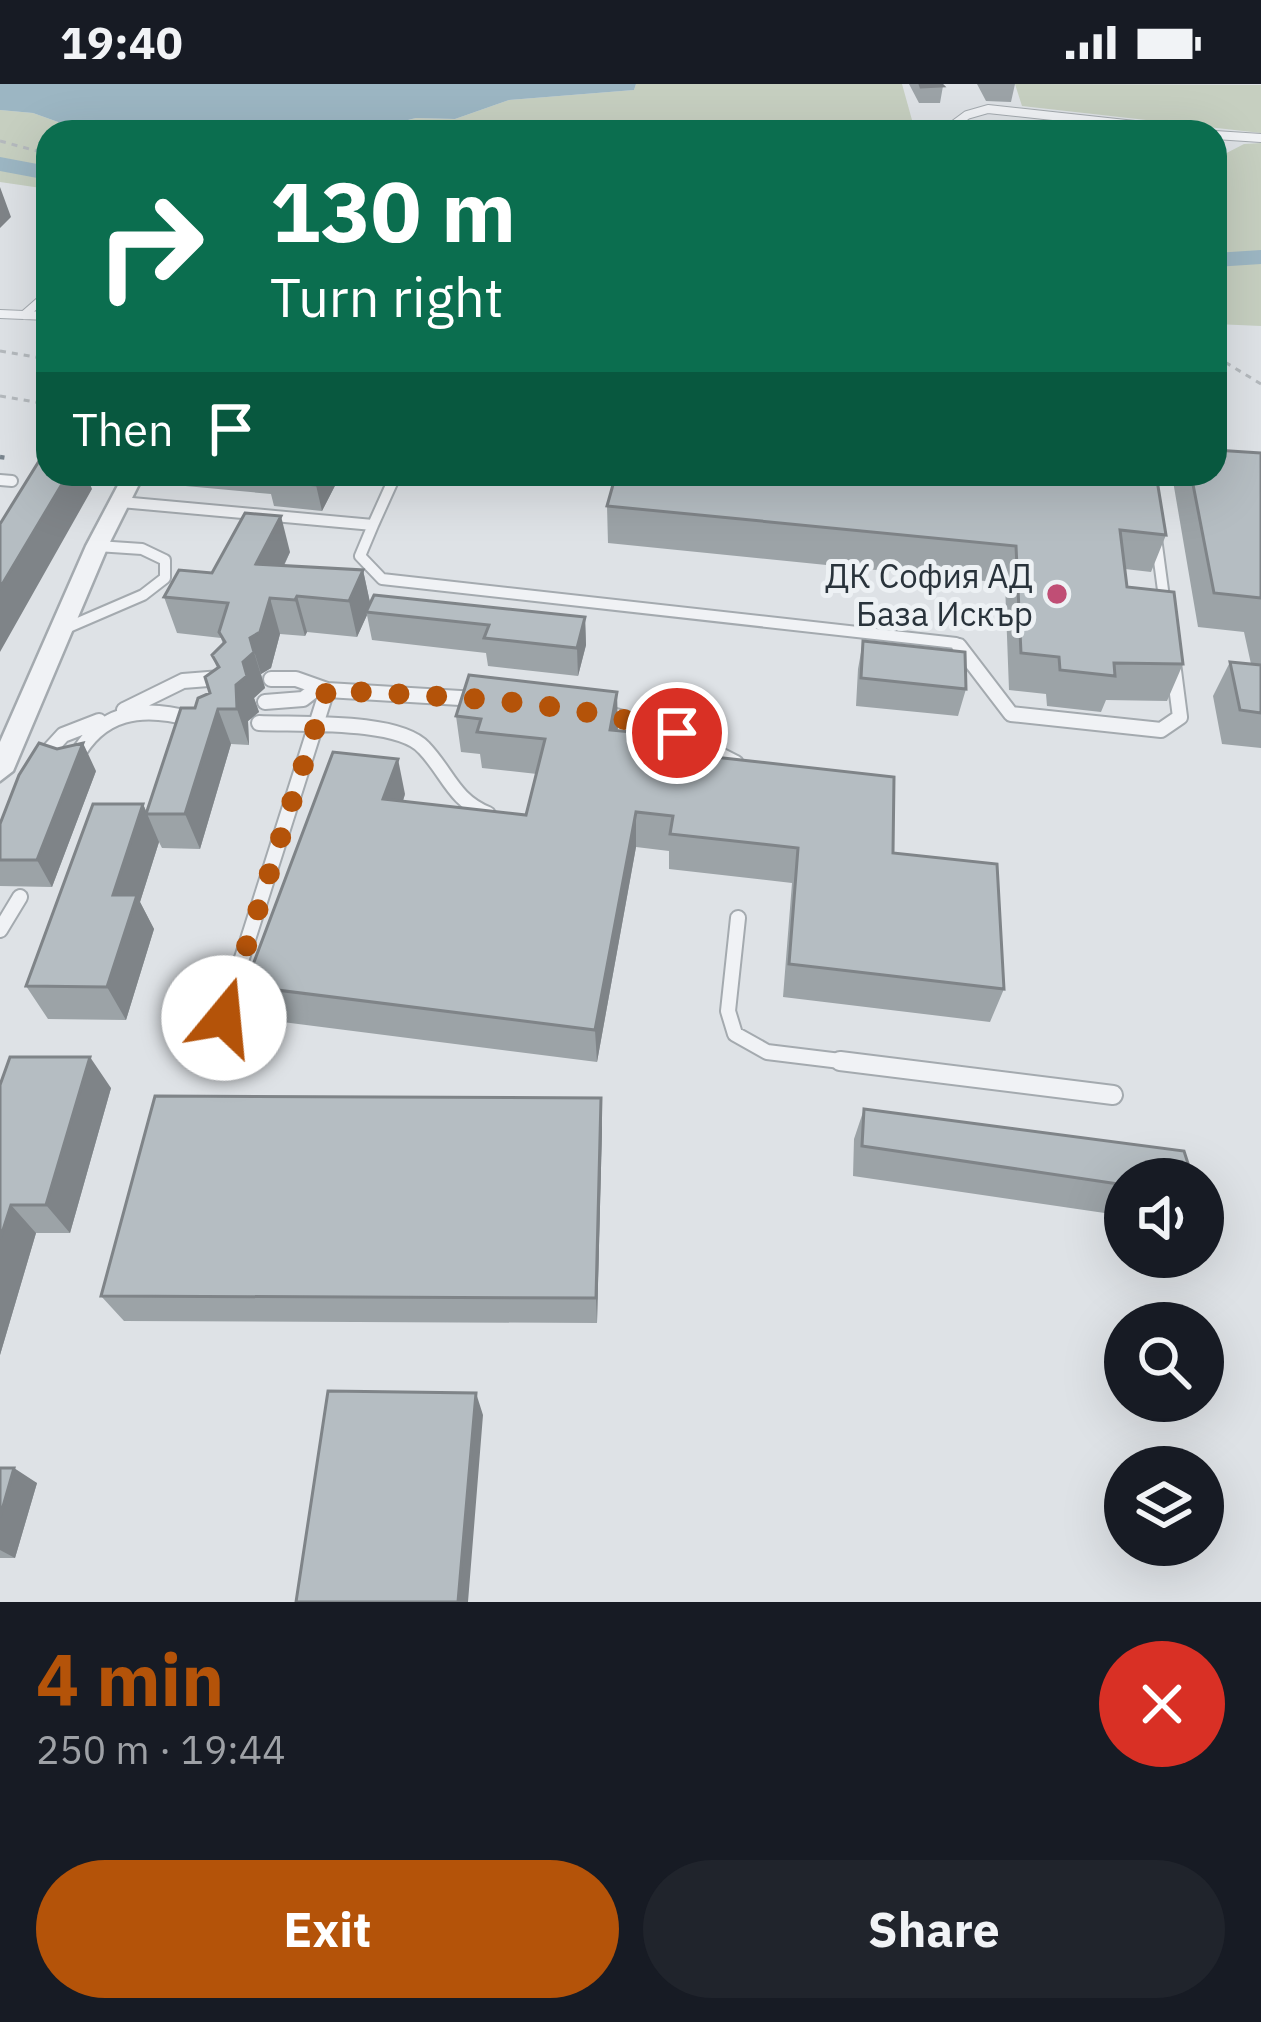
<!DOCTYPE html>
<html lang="en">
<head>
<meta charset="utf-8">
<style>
	body { margin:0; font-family:"IBM Plex Sans",sans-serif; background:#20242c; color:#f1f3f6; height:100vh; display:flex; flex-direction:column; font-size:45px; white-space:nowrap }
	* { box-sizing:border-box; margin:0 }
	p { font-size:39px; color:#9ea1a6 }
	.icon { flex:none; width:66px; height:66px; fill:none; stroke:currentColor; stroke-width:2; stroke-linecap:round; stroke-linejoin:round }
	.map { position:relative; height:1518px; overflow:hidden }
	.sheet { display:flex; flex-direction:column; background:#171b24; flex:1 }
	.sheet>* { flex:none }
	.top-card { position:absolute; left:36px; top:36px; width:1191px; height:366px; border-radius:36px; box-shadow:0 12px 48px #0002; background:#0b6e4f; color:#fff; overflow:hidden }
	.fabs { position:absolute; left:1104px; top:1074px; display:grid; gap:24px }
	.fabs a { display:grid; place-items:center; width:120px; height:120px; border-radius:50%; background:#171b24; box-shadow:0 12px 48px #0002; font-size:60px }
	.pin { position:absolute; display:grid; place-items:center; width:102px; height:102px; color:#fff; margin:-51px; border:6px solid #fff; border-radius:50%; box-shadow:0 3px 12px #0007 }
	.me { position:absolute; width:132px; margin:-66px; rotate:17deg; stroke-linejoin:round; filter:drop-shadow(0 0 9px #0008) }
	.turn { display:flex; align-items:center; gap:42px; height:252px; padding:0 36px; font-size:54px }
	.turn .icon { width:156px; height:156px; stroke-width:2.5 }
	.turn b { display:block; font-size:84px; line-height:102px }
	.then { display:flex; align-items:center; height:114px; padding:0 36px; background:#0003; gap:24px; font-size:45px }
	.round { display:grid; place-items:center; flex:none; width:126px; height:126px; border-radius:63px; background:#20242c }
	.head { display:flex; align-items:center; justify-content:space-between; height:204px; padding:0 36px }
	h1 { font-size:72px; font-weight:700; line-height:90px; color:#b45309 }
	.action { display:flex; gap:24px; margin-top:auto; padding:24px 36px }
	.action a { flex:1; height:138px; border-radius:72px; background:#b45309; color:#fff; font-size:48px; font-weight:700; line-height:138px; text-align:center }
	.action a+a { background:#20242c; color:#f1f3f6 }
	.status { display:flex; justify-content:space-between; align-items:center; height:84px; padding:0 60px; background:#171b24; direction:ltr }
	.status svg { height:33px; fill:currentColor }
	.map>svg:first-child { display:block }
</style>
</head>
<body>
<div class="status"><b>19:40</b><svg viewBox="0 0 49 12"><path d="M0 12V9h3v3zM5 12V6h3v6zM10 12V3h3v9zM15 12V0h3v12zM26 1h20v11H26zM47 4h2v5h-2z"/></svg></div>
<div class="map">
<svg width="1261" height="1518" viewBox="0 0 1261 1518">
	<rect width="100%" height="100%" fill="#dee2e6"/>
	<path fill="#c6cfc0" d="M636,0H902L912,36H811L780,48H304L364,47L416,34L455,35L509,16L634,6Z
		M1015,0L1261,1V49L1022,22Z
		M0,26L33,29L86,48H48V105L0,98Z
		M1261,59V242L1215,240V75L1244,60Z"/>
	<path fill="#9cb6c3" d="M0,0H636L634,6L509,16L455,35L416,34L364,47L86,48L33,29L0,26Z"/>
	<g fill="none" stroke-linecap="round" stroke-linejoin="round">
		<path fill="#9cb6c3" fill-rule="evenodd" d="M0,73L48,82V96L0,87Z
			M1261,166V180L1215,183V169Z"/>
		<g stroke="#a4aaaf" stroke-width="10">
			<path id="service-far3" d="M944,48L967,31L988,25L1199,48
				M1215,51L1261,54
				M0,230L48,232
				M24,231L48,210"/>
		</g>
		<g stroke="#a4aaaf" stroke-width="14">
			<path id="service-far2" d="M0,396L12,397
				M121,418L373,441L360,472L382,495L956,559L961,565
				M373,441L396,390
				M1156,454L1165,521
				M64,545L143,511L165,494V476L142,465L97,462"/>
		</g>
		<g stroke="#a4aaaf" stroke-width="18">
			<path id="service-far1" d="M959,562L1011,630L1161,646L1180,633L1173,579
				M271,595H296L327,606
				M265,618L303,615L316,605
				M124,626L183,597L221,594
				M601,628L677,649L736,679
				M259,639C298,641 398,635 424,664C448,689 453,716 488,730
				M42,674L63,651L99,637
				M75,675C100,627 142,621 191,635
				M738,834L728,927L735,950L767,968L865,980
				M0,846L20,813
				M223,934L327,606L477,615"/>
		</g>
		<g stroke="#a4aaaf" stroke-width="22">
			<path id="service" d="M840,977L1113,1011"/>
		</g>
		<g stroke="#a4aaaf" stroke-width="5">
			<path id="minor" d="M124,390H144L108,462L13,687L0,697V658L86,462Z"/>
		</g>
		<path stroke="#b4b9bd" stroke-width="3" stroke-dasharray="6 6" stroke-linecap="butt" d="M0,57L48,70
			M0,267L48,275
			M1215,272L1261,300
			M0,312L48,320
			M81,390L107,395"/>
		<use href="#service-far3" stroke="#f0f2f5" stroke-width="8"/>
		<use href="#service-far2" stroke="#f0f2f5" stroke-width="10"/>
		<use href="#service-far1" stroke="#f0f2f5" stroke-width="14"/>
		<use href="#service" stroke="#f0f2f5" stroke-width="18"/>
		<use href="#minor" fill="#f0f2f5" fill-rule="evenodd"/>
		<path stroke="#79858e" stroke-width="4.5" stroke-dasharray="4.5 9" stroke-linecap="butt" d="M0,373L7,374"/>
	</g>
	<path fill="#9ca3a7" d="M909,0H941L943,2L940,19H919Z
		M977,0H1015L1011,18L986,17Z
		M1261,369V664L1222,660L1213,612L1230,578L1251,580L1244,548L1198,543L1173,397L1176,390H1215Z
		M150,390H341L322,427L274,422L271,410L153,399Z
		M616,390L1166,451L1151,488L1125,485L1127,503L1183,580L1167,617L1106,616L1101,628L1047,622L1046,610L1009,606L1005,499L608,459L607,422Z
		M290,468L284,482L363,486L370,519L585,533L586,561L578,592L488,582L486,569L372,556L367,531L357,553L307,548L305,552L280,550L271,584L261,590L265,604L254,614L259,628L248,637L249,661L231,660L200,765L162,764L159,758L140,818L154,845L126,936L48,935L26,902L143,720L146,727L195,624L210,609L217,584L212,571L223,560L221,554L177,549L164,513L212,489Z
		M863,557L966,605L958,632L856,622L858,585Z
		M456,632L617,647L653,666L893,769L1004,905L990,938L783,913L792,799L669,785V767L636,763L597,978L259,935L245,902L405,710L403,717L526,731L537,690L482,684L480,670L461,668Z
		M96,687L52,803L0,802V740Z
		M0,1001L111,1004L70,1149H36L0,1271Z
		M864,1025L1125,1095V1132L853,1092L854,1055Z
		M602,1045L597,1239L124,1237L101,1212Z
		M0,1384L37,1399L15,1474H0Z"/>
	<path fill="#7f8488" d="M0,103L11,133L0,144Z
		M68,390H86L92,405L0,568V504Z
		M322,390H341L322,427L316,401Z
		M281,432L290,468L267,516L256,480Z
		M363,486L371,523L366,528L367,531L357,553L349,517Z
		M297,512L307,548L305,552L295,516Z
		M270,514L280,550L271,584L261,590L250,554Z
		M585,533L586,561L578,592L577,564Z
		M254,568L265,604L254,614L259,628L248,637L249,661L237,625L236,601L243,578Z
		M617,608L618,644L610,682V646Z
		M218,625L231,660L200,765L185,730Z
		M83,659L96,687L52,803L37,776Z
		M398,675L405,710L392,751L383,715Z
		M143,720L159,758L140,818L154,845L126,936L107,903L113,811Z
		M636,728V763L597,978L595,946Z
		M90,973L111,1004L70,1149L46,1121Z
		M601,1014L602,1045L597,1239L596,1214Z
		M11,1121L36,1149L0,1271V1155Z
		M476,1309L483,1331L468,1518H458Z
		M14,1384L37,1399L15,1474L0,1466V1433Z"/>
	<path fill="#b5bdc2" stroke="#7f8488" stroke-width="3" d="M920,0H941L943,2L921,3Z
		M1215,366L1261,369V514L1214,509L1191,390H1215Z
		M44,369H48V390H68L0,504V440Z
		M271,390H322L316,401L267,397Z
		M616,390H1156L1166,451L1120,446L1127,503L1174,508L1183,580L1114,579L1115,592L1060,586L1059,573L1021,569L1016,462L607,422Z
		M245,429L281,432L256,480L363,486L349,517L297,512L295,516L270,514L260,548L250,554L254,568L243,578L247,592L236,601L237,625H218L185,730H146L181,624H195L198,614L210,609L205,593L219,583L212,571L225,558L219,548L228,519L164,513L179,486L212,489Z
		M374,511L585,533L577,564L484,554L489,541L366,528Z
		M863,557L965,568L966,605L861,594Z
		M1230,578L1261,581V629L1240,626Z
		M469,591L617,608L610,646L653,650L651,666L894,693L893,769L997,780L1004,905L789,880L798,764L670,750L673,732L636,728L595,946L245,902L333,668L398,675L383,715L526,731L545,655L477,648L481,635L456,632Z
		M39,659L57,665L83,659L37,776H0V740L19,691Z
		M93,720H143L113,811H137L107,903L26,902Z
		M10,973H90L46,1121H11L0,1155V1001Z
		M155,1012L601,1014L596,1214L101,1212Z
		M864,1025L1184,1067L1193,1095H1125V1101L862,1062Z
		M328,1307L476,1309L458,1518H296Z
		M0,1384H14L0,1433Z"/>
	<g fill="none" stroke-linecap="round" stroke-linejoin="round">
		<path stroke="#b45309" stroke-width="21" stroke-dasharray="0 37.8" d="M224,934L327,606C446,613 563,615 677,649"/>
	</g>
	<circle fill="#c04e75" stroke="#edf1f4" stroke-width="4.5" cx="1057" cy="510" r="12"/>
	<g text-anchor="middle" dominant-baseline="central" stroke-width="10" stroke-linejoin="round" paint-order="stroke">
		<g font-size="33" fill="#29333b" stroke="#edf1f4" text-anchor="end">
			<text x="1033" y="491">ДК София АД<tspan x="1033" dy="38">База Искър</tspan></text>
		</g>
	</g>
</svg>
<div class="fabs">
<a><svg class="icon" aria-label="sound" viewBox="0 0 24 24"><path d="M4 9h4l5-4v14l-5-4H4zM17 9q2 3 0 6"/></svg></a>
<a><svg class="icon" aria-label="search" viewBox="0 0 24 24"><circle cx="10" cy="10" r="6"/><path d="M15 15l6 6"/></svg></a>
<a><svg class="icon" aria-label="layers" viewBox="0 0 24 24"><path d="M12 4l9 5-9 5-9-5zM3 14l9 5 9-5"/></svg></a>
</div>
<div class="pin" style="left:677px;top:649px;background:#d93025"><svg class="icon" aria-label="arrive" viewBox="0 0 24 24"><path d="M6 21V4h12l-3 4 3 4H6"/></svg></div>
<svg class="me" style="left:224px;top:934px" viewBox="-20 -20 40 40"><circle r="19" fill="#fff"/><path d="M0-13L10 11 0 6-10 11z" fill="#b45309"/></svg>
<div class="top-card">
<div class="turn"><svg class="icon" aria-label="right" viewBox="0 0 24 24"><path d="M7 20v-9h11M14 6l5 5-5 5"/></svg><div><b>130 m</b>Turn right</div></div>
<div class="then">Then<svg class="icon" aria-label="arrive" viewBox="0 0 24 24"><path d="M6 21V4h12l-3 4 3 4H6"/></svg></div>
</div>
</div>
<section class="sheet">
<div class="head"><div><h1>4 min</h1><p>250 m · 19:44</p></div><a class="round" style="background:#d93025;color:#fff"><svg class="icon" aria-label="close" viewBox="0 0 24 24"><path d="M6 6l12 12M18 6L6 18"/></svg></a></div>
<div class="action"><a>Exit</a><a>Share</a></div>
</section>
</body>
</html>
